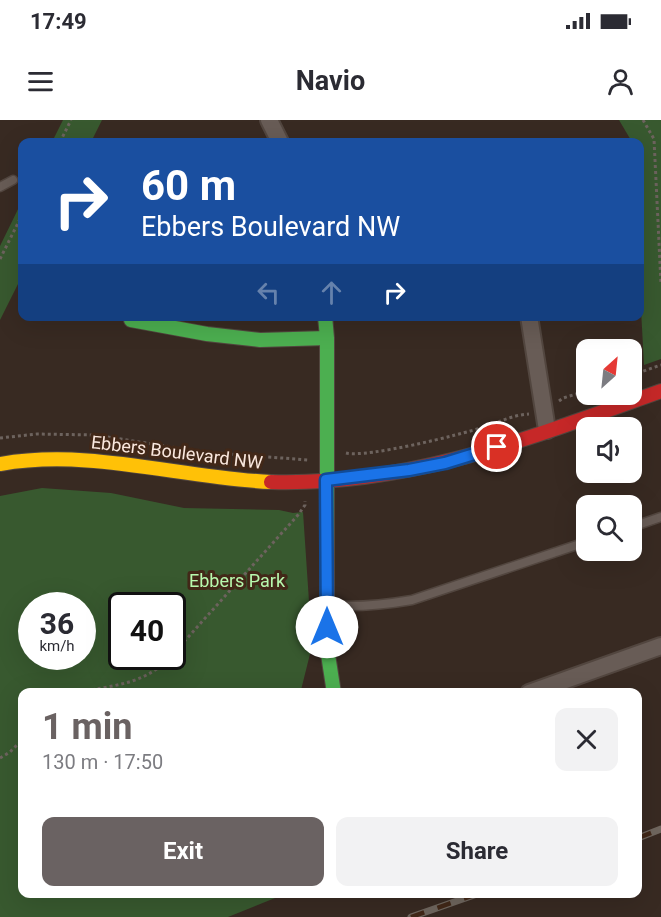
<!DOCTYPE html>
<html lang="en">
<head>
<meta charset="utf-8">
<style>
	body { margin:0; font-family:Roboto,sans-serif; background:#f2f2f3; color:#2b2b33; height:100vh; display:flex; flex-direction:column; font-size:22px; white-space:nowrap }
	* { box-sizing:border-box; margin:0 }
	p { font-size:20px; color:#7c7c81 }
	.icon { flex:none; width:33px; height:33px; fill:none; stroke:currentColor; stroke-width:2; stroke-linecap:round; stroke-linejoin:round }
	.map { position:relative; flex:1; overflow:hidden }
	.drawer { position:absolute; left:18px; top:568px; width:624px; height:210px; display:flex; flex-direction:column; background:#fff; border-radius:12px; box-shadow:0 6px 24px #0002 }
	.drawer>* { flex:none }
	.top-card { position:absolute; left:18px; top:18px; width:626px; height:183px; border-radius:12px; box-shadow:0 6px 24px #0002; background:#1a4fa0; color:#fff; overflow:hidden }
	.needle { width:39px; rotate:27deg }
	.tools { position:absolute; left:576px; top:219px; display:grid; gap:12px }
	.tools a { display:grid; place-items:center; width:66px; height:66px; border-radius:12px; background:#fff; box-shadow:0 6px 24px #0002; font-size:30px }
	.speed { position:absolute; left:18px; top:472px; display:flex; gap:12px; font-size:30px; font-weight:700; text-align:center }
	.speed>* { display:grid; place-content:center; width:78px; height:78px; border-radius:50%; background:#fff; box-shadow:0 6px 24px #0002; line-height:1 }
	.speed small { font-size:15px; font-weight:400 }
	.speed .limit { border:3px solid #111; border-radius:9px; background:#fff; color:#111 }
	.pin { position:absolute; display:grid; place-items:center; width:51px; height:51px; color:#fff; margin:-26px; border:3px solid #fff; border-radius:50%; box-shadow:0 2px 6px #0007 }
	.me { position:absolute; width:66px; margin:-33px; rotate:0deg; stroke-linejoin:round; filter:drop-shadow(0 0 4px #0008) }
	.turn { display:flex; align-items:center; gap:21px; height:126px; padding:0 24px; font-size:27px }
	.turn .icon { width:78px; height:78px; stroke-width:2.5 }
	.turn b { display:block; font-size:42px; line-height:51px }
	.lanes { display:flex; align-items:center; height:57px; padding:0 24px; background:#0003; justify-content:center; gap:30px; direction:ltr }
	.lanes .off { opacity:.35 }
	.round { display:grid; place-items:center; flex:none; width:63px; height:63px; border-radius:12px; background:#f2f2f3 }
	.summary { display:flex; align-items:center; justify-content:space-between; height:102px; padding:0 24px }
	h1 { font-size:36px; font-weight:700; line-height:45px; color:#6a6262 }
	.action { display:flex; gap:12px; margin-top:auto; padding:12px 24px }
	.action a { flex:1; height:69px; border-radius:12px; background:#6a6262; color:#fff; font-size:24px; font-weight:700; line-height:69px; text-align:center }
	.action a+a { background:#f2f2f3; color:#2b2b33 }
	.status { display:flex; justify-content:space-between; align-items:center; height:42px; padding:0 30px; background:#fff; direction:ltr }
	.status svg { height:16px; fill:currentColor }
	header { display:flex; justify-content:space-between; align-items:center; height:78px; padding:0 24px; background:#fff; font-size:27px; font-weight:700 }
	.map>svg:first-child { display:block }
</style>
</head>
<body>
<div class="status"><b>17:49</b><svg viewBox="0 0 49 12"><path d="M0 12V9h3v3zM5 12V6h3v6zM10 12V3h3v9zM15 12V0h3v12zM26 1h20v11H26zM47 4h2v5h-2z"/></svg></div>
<header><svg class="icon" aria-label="menu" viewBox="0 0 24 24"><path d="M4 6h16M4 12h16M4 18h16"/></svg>Navio<svg class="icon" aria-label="person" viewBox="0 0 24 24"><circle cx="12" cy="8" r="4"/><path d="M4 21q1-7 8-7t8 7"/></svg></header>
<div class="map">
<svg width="661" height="797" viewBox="0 0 661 797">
	<rect width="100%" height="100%" fill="#382a22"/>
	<path fill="#38592f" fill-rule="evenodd" d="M63,0H102L91,22H52Z
		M619,0H661V239L644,245L639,152V22H632Z
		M22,81V156L0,200V126Z
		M42,368L111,373L184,388L279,390L293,393L303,392L312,526L301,570L302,573H22V774H285L228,797H0V376ZM32,486H82V537H32ZM122,486H172V537H122Z"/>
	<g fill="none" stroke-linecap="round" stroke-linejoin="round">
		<g stroke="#52463f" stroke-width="11">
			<path id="lane" d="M0,67L13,60
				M632,407L661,397
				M327,485C356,488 383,485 412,480L586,422"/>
		</g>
		<g stroke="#52463f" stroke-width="20">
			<path id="street" d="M269,0L280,22
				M529,196L547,310
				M529,573L661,526"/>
		</g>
		<g stroke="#52463f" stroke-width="16">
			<path id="fast" d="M325,196L327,218V528L334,573
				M131,200L207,214L260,220L327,218"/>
		</g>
		<g stroke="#52463f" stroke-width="16">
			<path id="slow" d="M0,344C91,328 180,358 271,362"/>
		</g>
		<g stroke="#52463f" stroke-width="16">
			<path id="jam" d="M271,362C411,366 532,317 661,271"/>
		</g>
		<path stroke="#6d635e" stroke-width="3" stroke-dasharray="3 3" stroke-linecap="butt" d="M643,0L654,19L661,164
			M60,22L71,0
			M0,139L22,95
			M632,255L661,245
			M559,281L563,278L586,271
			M0,318L37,314L95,315L203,332L308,340
			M346,333C367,338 459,315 484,307C499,302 513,295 529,294
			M172,535L298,395L305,385V381
			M74,573C112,565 142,566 171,537
			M0,638L10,632L22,620"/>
		<use href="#lane" stroke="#685c56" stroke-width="8"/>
		<use href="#street" stroke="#685c56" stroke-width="16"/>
		<use href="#fast" stroke="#4caf50" stroke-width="14"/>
		<use href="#slow" stroke="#ffc107" stroke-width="14"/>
		<use href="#jam" stroke="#c62828" stroke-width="14"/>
		<g stroke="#6f665e" stroke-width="7">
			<path id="rail" d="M638,718L661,709
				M411,797L477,774"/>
		</g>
		<use href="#rail" stroke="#422818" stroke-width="4.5" stroke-dasharray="14" stroke-linecap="butt"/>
	</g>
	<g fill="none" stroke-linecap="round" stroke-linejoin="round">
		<g stroke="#114b97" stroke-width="15">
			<path id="route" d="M327,507L326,360L409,350L445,343L497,327"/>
		</g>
		<use href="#route" stroke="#1a73e8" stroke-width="10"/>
	</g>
	<g text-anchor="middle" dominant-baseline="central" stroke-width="6" stroke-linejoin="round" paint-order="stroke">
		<g font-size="18" fill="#fae8de" stroke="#422818">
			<text transform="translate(177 332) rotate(7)">Ebbers Boulevard NW</text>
		</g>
		<g font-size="18" fill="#b8f9ae" stroke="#422818">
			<text x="237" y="460">Ebbers Park</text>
		</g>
	</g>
</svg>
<div class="tools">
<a><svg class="needle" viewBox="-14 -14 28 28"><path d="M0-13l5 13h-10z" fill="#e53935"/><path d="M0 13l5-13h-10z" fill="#7c7c81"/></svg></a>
<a><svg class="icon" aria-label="sound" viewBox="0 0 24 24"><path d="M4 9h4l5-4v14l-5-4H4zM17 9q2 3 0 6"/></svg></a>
<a><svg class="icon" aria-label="search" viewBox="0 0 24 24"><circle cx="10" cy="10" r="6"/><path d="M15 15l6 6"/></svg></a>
</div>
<div class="speed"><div>36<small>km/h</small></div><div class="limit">40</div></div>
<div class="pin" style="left:497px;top:327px;background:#d93025"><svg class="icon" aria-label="arrive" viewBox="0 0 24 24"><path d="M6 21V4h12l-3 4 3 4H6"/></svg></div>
<svg class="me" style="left:327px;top:507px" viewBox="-20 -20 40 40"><circle r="19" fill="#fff"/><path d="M0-13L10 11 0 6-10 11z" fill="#1a73e8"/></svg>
<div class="top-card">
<div class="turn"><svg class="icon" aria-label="right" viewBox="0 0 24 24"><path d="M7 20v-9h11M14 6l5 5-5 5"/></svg><div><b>60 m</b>Ebbers Boulevard NW</div></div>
<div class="lanes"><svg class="icon off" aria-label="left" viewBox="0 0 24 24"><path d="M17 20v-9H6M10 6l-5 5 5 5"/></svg><svg class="icon off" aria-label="ahead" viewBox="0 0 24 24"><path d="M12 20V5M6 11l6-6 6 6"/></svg><svg class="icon" aria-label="right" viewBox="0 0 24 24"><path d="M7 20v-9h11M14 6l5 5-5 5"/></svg></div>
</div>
<section class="drawer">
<div class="summary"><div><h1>1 min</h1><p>130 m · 17:50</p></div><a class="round"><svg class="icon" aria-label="close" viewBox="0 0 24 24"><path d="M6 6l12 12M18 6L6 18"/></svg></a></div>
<div class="action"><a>Exit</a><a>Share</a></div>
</section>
</div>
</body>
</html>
